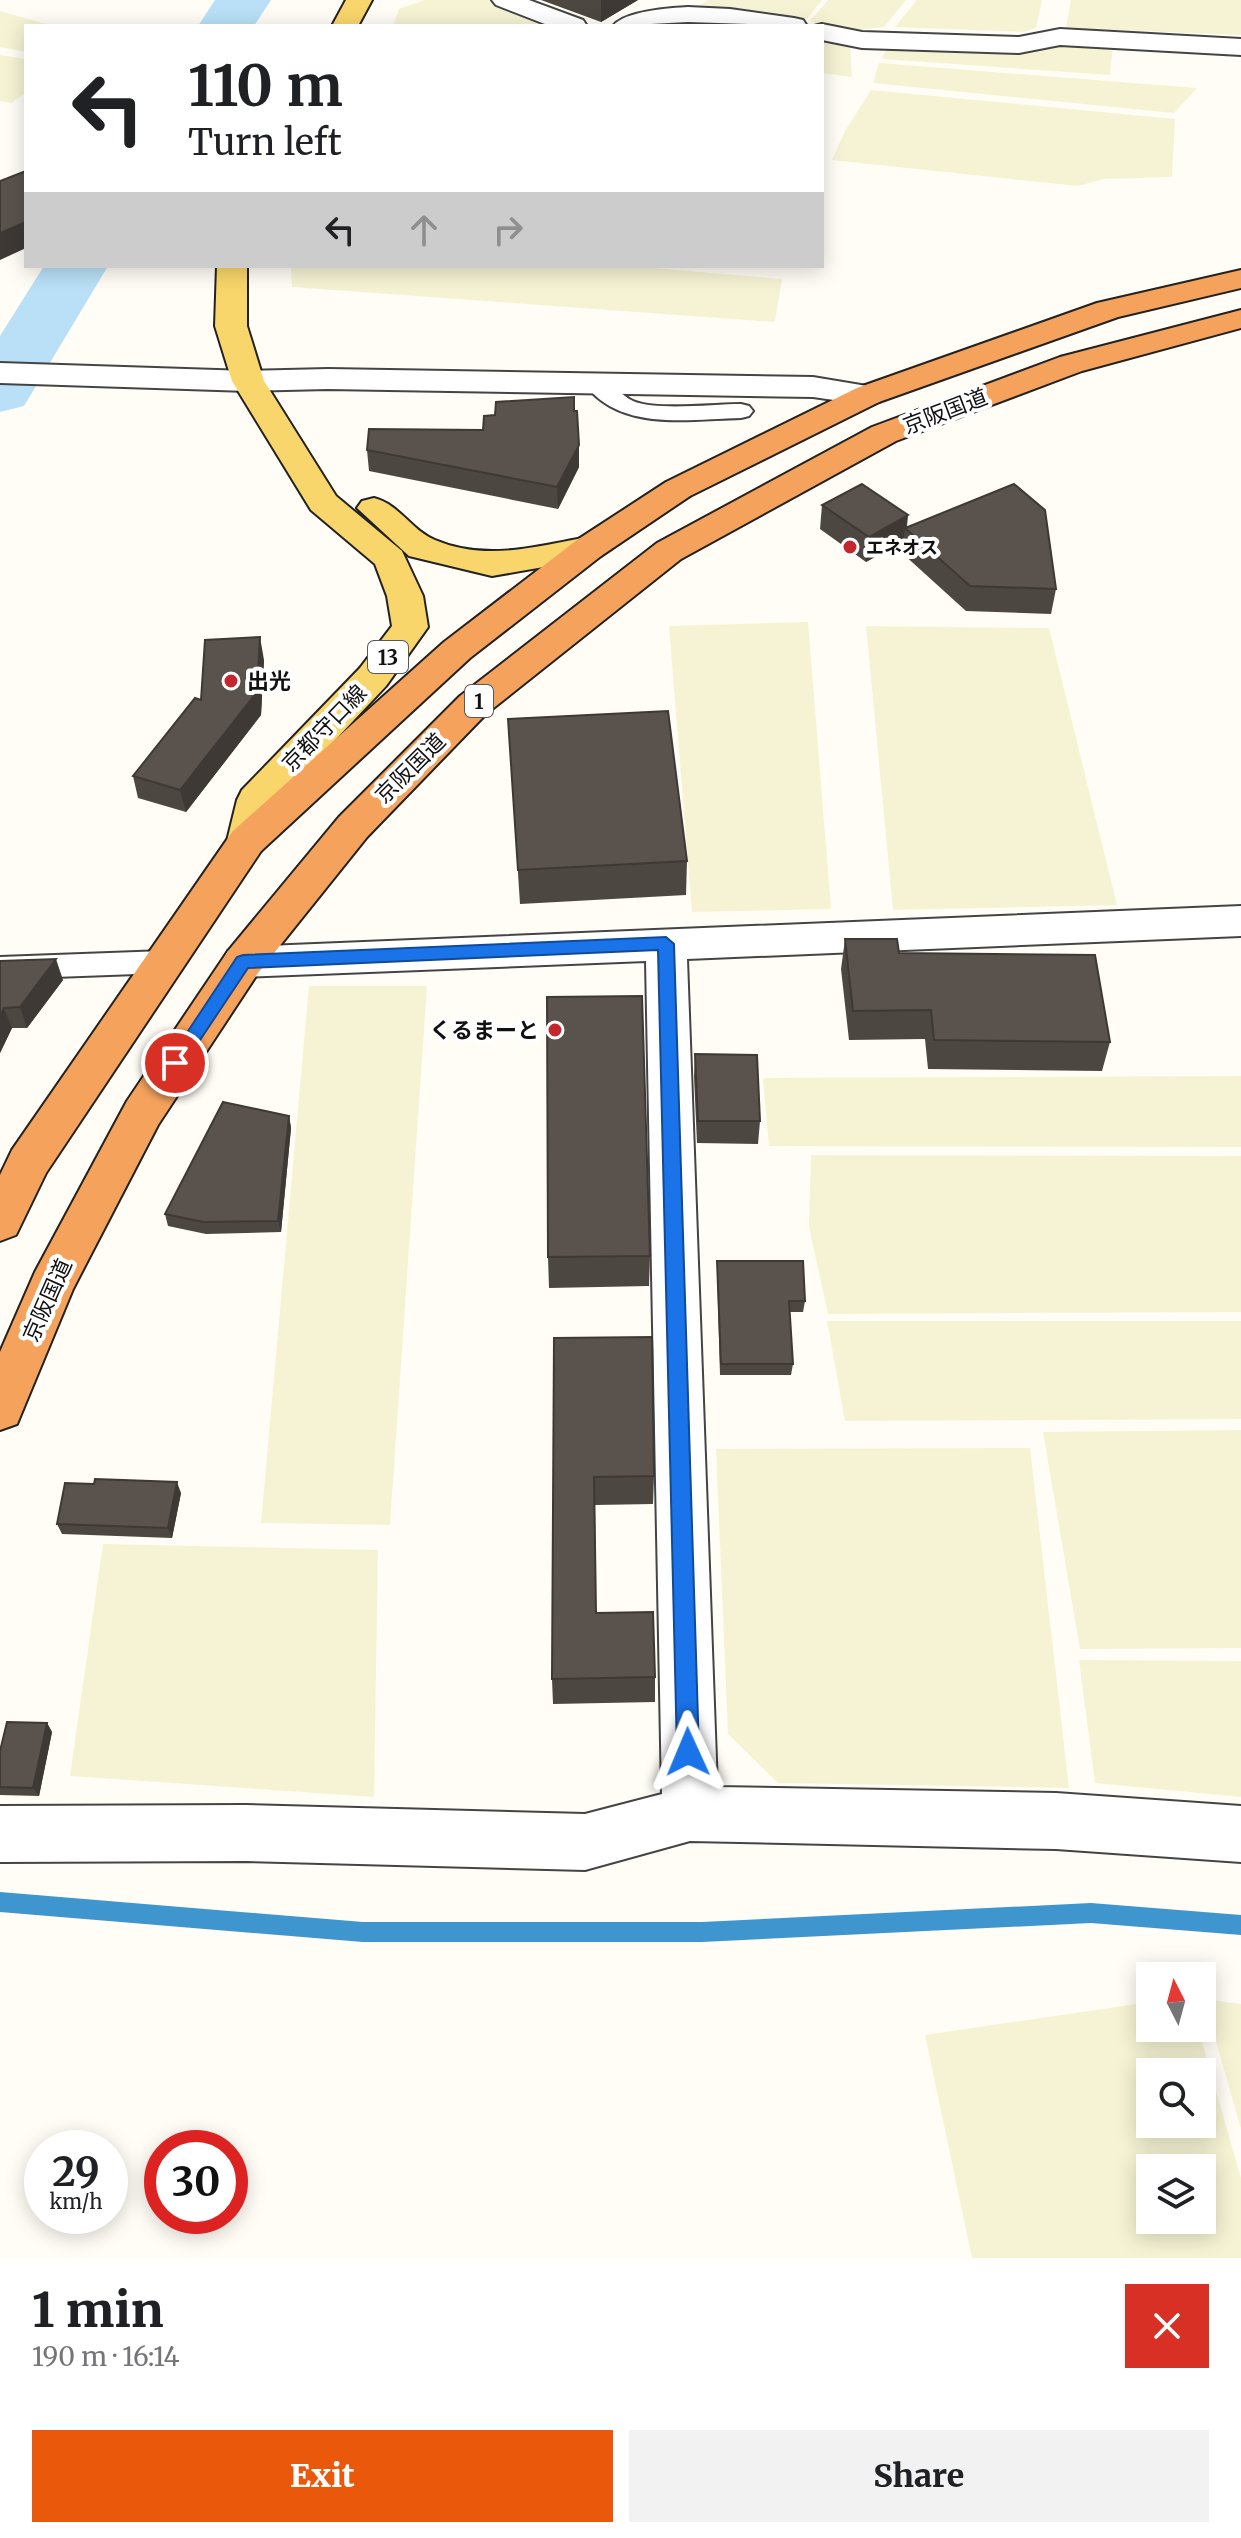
<!DOCTYPE html>
<html lang="en">
<head>
<meta charset="utf-8">
<style>
	body { margin:0; font-family:Merriweather,"Noto Sans JP",serif; background:#f2f2f2; color:#202124; height:100vh; display:flex; flex-direction:column; font-size:30px; white-space:nowrap }
	* { box-sizing:border-box; margin:0 }
	p { font-size:26px; color:#757577 }
	.icon { flex:none; width:44px; height:44px; fill:none; stroke:currentColor; stroke-width:2; stroke-linecap:round; stroke-linejoin:round }
	.map { position:relative; height:2258px; overflow:hidden }
	.drawer { display:flex; flex-direction:column; background:#fff; flex:1 }
	.drawer>* { flex:none }
	.banner { position:absolute; left:24px; top:24px; width:800px; height:244px; border-radius:0px; box-shadow:0 4px 20px #0003; background:#fff; color:#202124; overflow:hidden }
	.needle { width:52px; rotate:354deg }
	.fabs { position:absolute; left:1136px; top:1962px; display:grid; gap:16px }
	.fabs a { display:grid; place-items:center; width:80px; height:80px; border-radius:0px; background:#fff; box-shadow:0 4px 20px #0003; font-size:40px }
	.speed { position:absolute; left:24px; top:2130px; display:flex; gap:16px; font-size:40px; font-weight:700; text-align:center }
	.speed>* { display:grid; place-content:center; width:104px; height:104px; border-radius:50%; background:#fff; box-shadow:0 4px 20px #0003; line-height:1 }
	.speed small { font-size:20px; font-weight:400 }
	.speed .limit { border:12px solid #d22; background:#fff; color:#111 }
	.pin { position:absolute; display:grid; place-items:center; width:68px; height:68px; color:#fff; margin:-34px; border:4px solid #fff; border-radius:50%; box-shadow:0 2px 8px #0007 }
	.me { position:absolute; width:88px; margin:-44px; rotate:359deg; stroke-linejoin:round; filter:drop-shadow(0 0 6px #0008) }
	.turn { display:flex; align-items:center; gap:28px; height:168px; padding:0 32px; font-size:36px }
	.turn .icon { width:104px; height:104px; stroke-width:2.5 }
	.turn b { display:block; font-size:56px; line-height:68px }
	.lanes { display:flex; align-items:center; height:76px; padding:0 32px; background:#0003; justify-content:center; gap:40px; direction:ltr }
	.lanes .off { opacity:.35 }
	.round { display:grid; place-items:center; flex:none; width:84px; height:84px; border-radius:0px; background:#f2f2f2 }
	.overview { display:flex; align-items:center; justify-content:space-between; height:136px; padding:0 32px }
	h1 { font-size:48px; font-weight:800; line-height:60px }
	.button { display:flex; gap:16px; margin-top:auto; padding:16px 32px }
	.button a { flex:1; height:92px; border-radius:0px; background:#ea580c; color:#fff; font-size:32px; font-weight:800; line-height:92px; text-align:center }
	.button a+a { background:#f2f2f2; color:#202124 }
	.map>svg:first-child { display:block }
</style>
</head>
<body>
<div class="map">
<svg width="1241" height="2258" viewBox="0 0 1241 2258">
	<rect width="100%" height="100%" fill="#fffdf5"/>
	<path fill="#f6f3d4" fill-rule="evenodd" d="M425,0H496L561,26H393L399,9Z
		M708,0H822L807,19H794L695,9Z
		M828,0H906L884,27L844,31L810,21Z
		M917,0H1042L1036,28L1023,32L895,27Z
		M1071,0H1241V35L1066,28Z
		M0,11L53,26H26V52L0,47Z
		M822,37L850,43L852,77L822,73Z
		M895,43H1058L1113,45L1110,75L882,59L886,49Z
		M0,55L26,59V93L11,103L0,101Z
		M879,63L1197,88L1174,113L873,83Z
		M871,90L1175,119L1172,177L1104,179L1078,186L832,160L845,131Z
		M291,266H629L782,279L775,322L292,287Z
		M808,622L831,909L692,912L669,626Z
		M866,626L1049,628L1117,905L893,910Z
		M309,986H427L390,1525L261,1523Z
		M1241,1076V1147L769,1146L763,1078Z
		M811,1155L1241,1156V1312L828,1314L809,1227Z
		M1241,1321V1419L845,1421L827,1321Z
		M1241,1430V1648L1080,1649L1043,1432Z
		M1030,1448L1069,1788L778,1783L728,1734L716,1449Z
		M103,1544L378,1550L374,1797L70,1776Z
		M1079,1660L1241,1661V1797L1095,1783Z
		M1204,1999L1241,2004V2129Z
		M1150,2002V2028H1198L1241,2178V2258H972L925,2035ZM1150,2072H1202V2124H1150ZM1150,2168H1202V2220H1150Z"/>
	<g fill="none" stroke-linecap="round" stroke-linejoin="round">
		<path fill="#3f96cf" fill-rule="evenodd" d="M0,1892L363,1922H702L1091,1903L1241,1915V1935L1091,1923L702,1942H363L0,1912Z"/>
		<path fill="#b9e0f7" fill-rule="evenodd" d="M215,0H271L254,26H198Z
			M44,266H108L24,406L0,412V336Z"/>
		<g stroke="#444" stroke-width="4">
			<path id="lane" d="M597,377C612,381 620,395 633,401C655,411 715,404 741,404L749,406L753,411L749,416L741,418C690,419 620,432 585,384L589,379Z
				M164,951L175,954L179,962L175,970L164,973L0,979V957Z"/>
		</g>
		<g stroke="#444" stroke-width="4">
			<path id="street" d="M492,0H529L583,20L587,26H550L496,5Z
				M688,7L730,9L794,18L803,20L807,26L688,22L613,26C624,11 670,8 688,7Z
				M822,24L862,32L1019,37L1060,29L1241,39V55L1060,45L1019,53L862,48L822,40V26H814Z
				M0,363L248,371L328,369L813,377L879,388L884,395L879,402L868,405L813,397L328,389L248,391L0,383Z
				M1241,906V936L687,959L717,1787L1056,1793L1241,1806V1862L1056,1849L690,1841L585,1870L246,1861L0,1862V1806L246,1805L585,1814L662,1794L646,961L243,977L228,973L222,962L228,951L243,947Z"/>
		</g>
		<g stroke="#222" stroke-width="4">
			<path id="primary" d="M346,0H372L358,26H332Z
				M217,266H247V326L264,381L336,496L402,551L423,596L428,627L386,686L274,805L267,841L261,851L247,855L233,851L227,841L237,800L242,790L360,668L392,626L387,596L375,564L311,510L232,381L215,326Z
				M374,498C399,504 412,531 435,540C487,562 536,546 589,537L601,540L606,548L601,556L589,559L492,576L409,556L357,508L362,501Z"/>
		</g>
		<g stroke="#222" stroke-width="4">
			<path id="highway" d="M1241,270V288L1118,317L879,402L690,496L601,556L470,658L261,851L46,1173L16,1235L0,1241V1175L12,1150L233,831L444,642L577,540L666,482L857,388L1097,303Z
				M1241,310V328L1082,371L896,441L681,559L486,714L367,837L258,973L158,1125L73,1289L17,1424L0,1430V1352L35,1272L127,1101L228,951L339,817L460,696L657,543L872,427L1060,357Z"/>
		</g>
		<use href="#lane" fill="#fff" fill-rule="evenodd"/>
		<use href="#street" fill="#fff" fill-rule="evenodd"/>
		<use href="#primary" fill="#f9d66b" fill-rule="evenodd"/>
		<use href="#highway" fill="#f5a25d" fill-rule="evenodd"/>
	</g>
	<path fill="#4d4742" d="M541,0H638L601,22Z
		M574,411L579,445V467L558,509L369,471L367,450L483,430Z
		M822,505L908,515L907,527L1056,589L1051,614L966,611L902,553L903,541L866,562L820,529Z
		M264,660L261,715L186,812L138,798L133,776L201,700Z
		M508,719L687,861L686,895L520,904Z
		M845,939L899,953L1110,1042L1102,1071L928,1069L925,1039L849,1040L841,969Z
		M0,961L63,980L27,1028H12L0,1053Z
		M695,1054L760,1121L758,1144L697,1143L694,1077Z
		M289,1116L291,1128L281,1232L206,1234L168,1226L165,1214Z
		M650,1256L649,1286L549,1288L548,1257Z
		M717,1261L805,1301L803,1312H789L793,1364L791,1375H720L717,1272Z
		M554,1338L654,1476L653,1504L595,1505L596,1613L655,1677V1702L553,1704L552,1679Z
		M181,1493L172,1538L62,1534L57,1524Z
		M47,1723L52,1732L39,1796L0,1795V1751Z"/>
	<path fill="#3f3936" d="M601,0H638L601,22Z
		M26,222V248L0,260V233Z
		M579,445V467L558,509L557,487Z
		M908,515L903,541L866,562L869,537Z
		M260,637L264,660L261,715L186,812L180,790Z
		M56,959L63,980L27,1028L20,1007Z
		M4,1008L12,1028L0,1053V1017Z
		M289,1116L291,1128L281,1232L278,1221Z
		M177,1482L181,1493L172,1538L168,1528Z
		M47,1723L52,1732L39,1796L33,1788Z"/>
	<path fill="#5a524d" stroke="#3f3936" stroke-width="2" d="M26,171V222L0,233V181Z
		M574,397V411H577L579,445L557,487L367,450L369,429L483,430L484,416L495,415L496,402Z
		M862,484L908,515L869,537L822,505Z
		M1014,484L1045,510L1056,589L970,586L905,528Z
		M260,637L257,692L180,790L133,776L195,698L201,700L205,640Z
		M668,711L687,861L518,870L508,719Z
		M845,939H897L899,953L1095,955L1110,1042L934,1040L931,1010L853,1011Z
		M56,959L20,1007L4,1008L0,1017V961Z
		M642,996L650,1256L548,1257L547,997Z
		M695,1054L757,1055L760,1121H698Z
		M223,1102L289,1116L278,1221L203,1222L165,1214Z
		M717,1261H803L805,1301H789L793,1364H721Z
		M652,1337L654,1476L594,1477L596,1613L653,1612L655,1677L552,1679L554,1338Z
		M95,1479L177,1482L168,1528L57,1524L65,1483L94,1484Z
		M7,1722L47,1723L33,1788L0,1787V1751Z"/>
	<path fill="#1a73e8" stroke="#114b97" stroke-width="2" d="M666,937L674,944L699,1752L696,1759L688,1763L680,1759L677,1752L658,950L248,968L182,1067H169L167,1063L237,957L243,955Z"/>
	<g fill="#c4262e" stroke="#fff" stroke-width="3">
		<circle cx="850" cy="547" r="8"/>
		<circle cx="231" cy="681" r="8"/>
		<circle cx="555" cy="1030" r="8"/>
	</g>
	<g text-anchor="middle" dominant-baseline="central" stroke-width="8" stroke-linejoin="round" paint-order="stroke">
		<g font-size="18" font-weight="bold" fill="#111" stroke="#fff" text-anchor="start">
			<text x="866" y="547">エネオス</text>
		</g>
		<g fill="#fff" stroke="#585858" stroke-width="2">
			<rect x="368" y="641" width="40" height="32" rx="6"/>
			<rect x="465" y="685" width="28" height="32" rx="6"/>
		</g>
		<g font-size="20" font-weight="bold" fill="#111">
			<text x="388" y="657">13</text>
			<text x="479" y="701">1</text>
		</g>
		<g font-size="22" fill="#111" stroke="#fff">
			<text transform="translate(945 411) rotate(-21)">京阪国道</text>
			<text transform="translate(324 728) rotate(-46)">京都守口線</text>
			<text transform="translate(410 768) rotate(-45)">京阪国道</text>
			<text transform="translate(47 1300) rotate(-66)">京阪国道</text>
		</g>
		<g font-size="22" font-weight="bold" fill="#111" stroke="#fff" text-anchor="start">
			<text x="247" y="681">出光</text>
			<text x="539" y="1030" text-anchor="end">くるまーと</text>
		</g>
	</g>
</svg>
<div class="fabs">
<a><svg class="needle" viewBox="-14 -14 28 28"><path d="M0-13l5 13h-10z" fill="#e53935"/><path d="M0 13l5-13h-10z" fill="#757577"/></svg></a>
<a><svg class="icon" aria-label="search" viewBox="0 0 24 24"><circle cx="10" cy="10" r="6"/><path d="M15 15l6 6"/></svg></a>
<a><svg class="icon" aria-label="layers" viewBox="0 0 24 24"><path d="M12 4l9 5-9 5-9-5zM3 14l9 5 9-5"/></svg></a>
</div>
<div class="speed"><div>29<small>km/h</small></div><div class="limit">30</div></div>
<div class="pin" style="left:175px;top:1063px;background:#d93025"><svg class="icon" aria-label="arrive" viewBox="0 0 24 24"><path d="M6 21V4h12l-3 4 3 4H6"/></svg></div>
<svg class="me" style="left:688px;top:1752px" viewBox="-20 -20 40 40"><path d="M0-17L14 15 0 8-14 15z" fill="#1a73e8" stroke="#fff" stroke-width="4"/></svg>
<div class="banner">
<div class="turn"><svg class="icon" aria-label="left" viewBox="0 0 24 24"><path d="M17 20v-9H6M10 6l-5 5 5 5"/></svg><div><b>110 m</b>Turn left</div></div>
<div class="lanes"><svg class="icon" aria-label="left" viewBox="0 0 24 24"><path d="M17 20v-9H6M10 6l-5 5 5 5"/></svg><svg class="icon off" aria-label="ahead" viewBox="0 0 24 24"><path d="M12 20V5M6 11l6-6 6 6"/></svg><svg class="icon off" aria-label="right" viewBox="0 0 24 24"><path d="M7 20v-9h11M14 6l5 5-5 5"/></svg></div>
</div>
</div>
<section class="drawer">
<div class="overview"><div><h1>1 min</h1><p>190 m · 16:14</p></div><a class="round" style="background:#d93025;color:#fff"><svg class="icon" aria-label="close" viewBox="0 0 24 24"><path d="M6 6l12 12M18 6L6 18"/></svg></a></div>
<div class="button"><a>Exit</a><a>Share</a></div>
</section>
</body>
</html>
